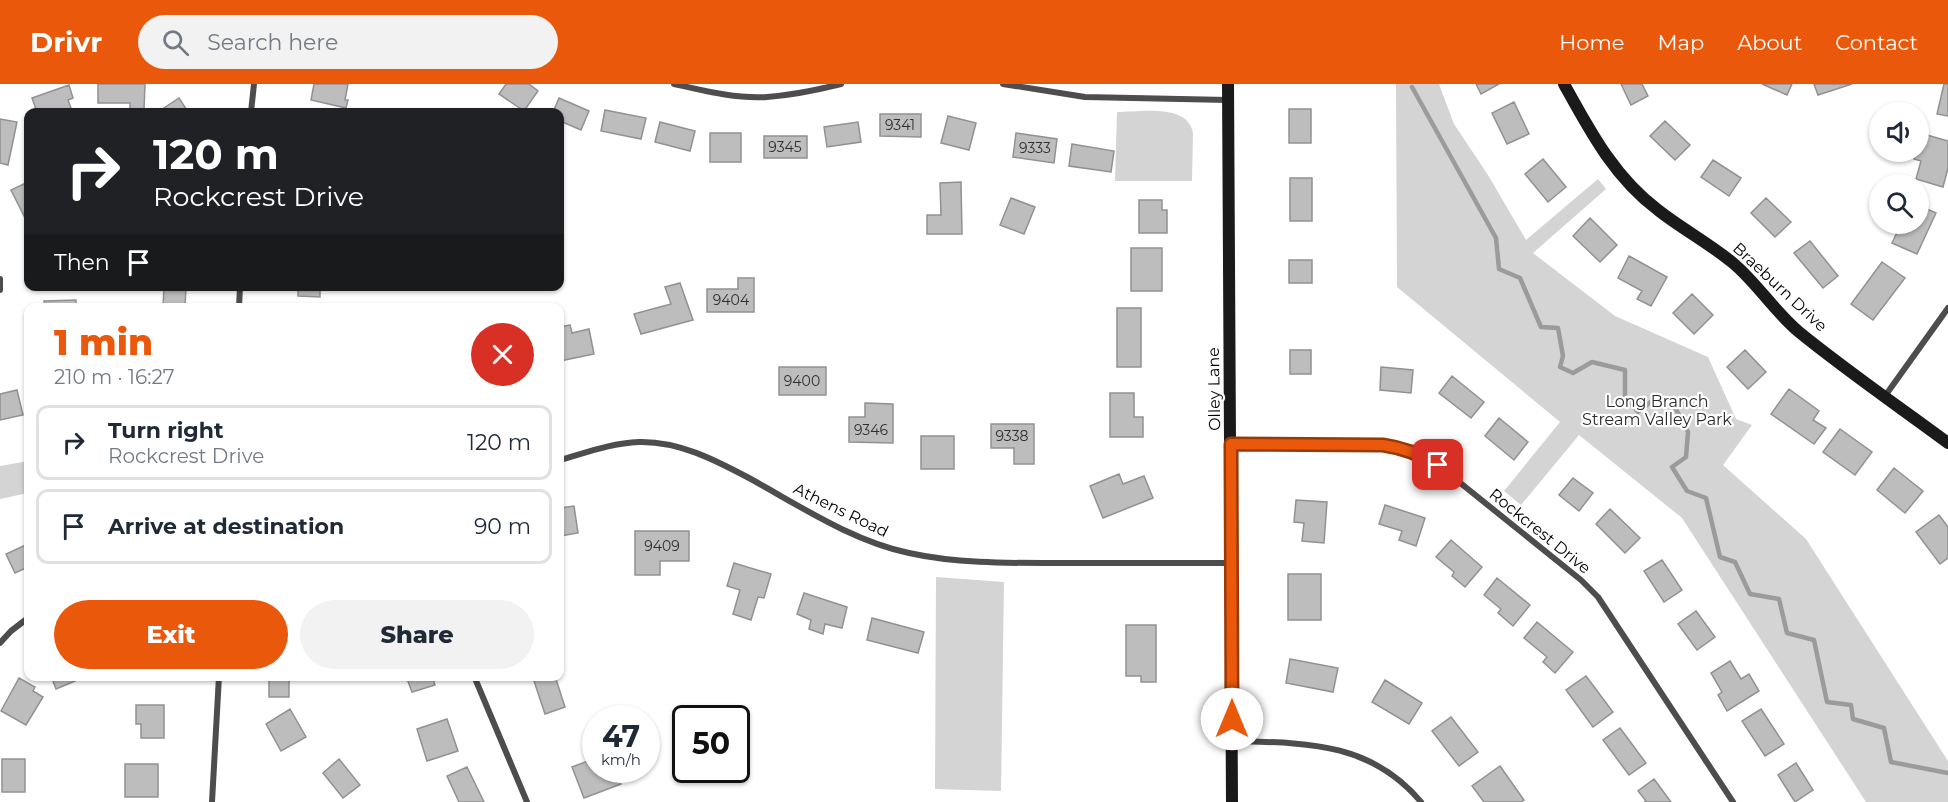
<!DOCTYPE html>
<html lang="en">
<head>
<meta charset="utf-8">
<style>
	body { margin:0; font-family:Montserrat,sans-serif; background:#f2f2f3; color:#1f2937; height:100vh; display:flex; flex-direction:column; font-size:22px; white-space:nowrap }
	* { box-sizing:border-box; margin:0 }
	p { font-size:20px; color:#747a83 }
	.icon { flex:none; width:33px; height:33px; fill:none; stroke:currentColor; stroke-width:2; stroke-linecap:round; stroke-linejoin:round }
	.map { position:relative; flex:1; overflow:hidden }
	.side { position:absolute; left:24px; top:219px; width:540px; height:378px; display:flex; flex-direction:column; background:#fff; border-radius:12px; box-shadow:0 2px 4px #0004 }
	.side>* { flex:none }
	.top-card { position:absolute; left:24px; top:24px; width:540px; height:183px; border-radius:12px; box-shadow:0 2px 4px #0004; background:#202124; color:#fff; overflow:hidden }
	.fabs { position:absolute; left:1869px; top:18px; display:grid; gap:12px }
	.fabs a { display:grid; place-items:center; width:60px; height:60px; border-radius:50%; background:#fff; box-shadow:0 2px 4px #0004; font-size:30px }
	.speed { position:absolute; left:582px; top:621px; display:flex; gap:12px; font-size:30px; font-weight:700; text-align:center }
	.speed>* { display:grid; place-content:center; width:78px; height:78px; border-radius:50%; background:#fff; box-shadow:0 2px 4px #0004; line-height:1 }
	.speed small { font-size:15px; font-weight:400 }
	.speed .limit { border:3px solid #111; border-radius:9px; background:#fff; color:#111 }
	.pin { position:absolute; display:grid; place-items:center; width:51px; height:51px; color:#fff; margin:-26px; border-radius:12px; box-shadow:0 3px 9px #0006 }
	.me { position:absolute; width:66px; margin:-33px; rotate:0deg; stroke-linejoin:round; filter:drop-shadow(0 0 4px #0008) }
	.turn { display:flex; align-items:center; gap:21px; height:126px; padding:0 30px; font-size:27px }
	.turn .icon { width:78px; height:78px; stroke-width:2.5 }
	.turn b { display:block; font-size:42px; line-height:51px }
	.then { display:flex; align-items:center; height:57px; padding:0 30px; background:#0003; gap:12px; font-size:22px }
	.round { display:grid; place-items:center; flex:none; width:63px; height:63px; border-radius:32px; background:#f2f2f3 }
	.headline { display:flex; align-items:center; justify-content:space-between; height:102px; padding:0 30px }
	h1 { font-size:36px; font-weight:800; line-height:45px; color:#ea580c }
	.button { display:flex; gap:12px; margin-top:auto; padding:12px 30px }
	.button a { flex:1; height:69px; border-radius:36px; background:#ea580c; color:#fff; font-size:24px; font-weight:800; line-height:69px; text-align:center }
	.button a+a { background:#f2f2f3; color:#1f2937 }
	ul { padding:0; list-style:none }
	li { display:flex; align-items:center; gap:18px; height:75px; margin:0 12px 9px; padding:0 18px; border:3px solid #e0e1e3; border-radius:12px }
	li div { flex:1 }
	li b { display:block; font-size:22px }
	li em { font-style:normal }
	header { display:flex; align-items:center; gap:36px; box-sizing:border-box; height:84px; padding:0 30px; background:#ea580c; color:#fff }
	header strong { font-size:28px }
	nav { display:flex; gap:33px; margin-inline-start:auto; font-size:21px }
	.search { width:420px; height:54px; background:#f2f2f3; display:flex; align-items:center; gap:15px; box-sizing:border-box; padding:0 21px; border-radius:33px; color:#747a83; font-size:22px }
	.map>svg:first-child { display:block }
</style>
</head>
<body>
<header>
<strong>Drivr</strong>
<div class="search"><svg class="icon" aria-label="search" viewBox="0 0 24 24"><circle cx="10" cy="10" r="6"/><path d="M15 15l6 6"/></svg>Search here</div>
<nav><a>Home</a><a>Map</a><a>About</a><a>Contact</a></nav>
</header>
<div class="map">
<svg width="1948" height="718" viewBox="0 0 1948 718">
	<rect width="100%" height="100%" fill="#fff"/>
	<path fill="#d4d4d4" d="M1396,0H1439L1454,40L1488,91L1526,156L1598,95L1606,105L1533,169L1615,232L1708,273L1736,335L1752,341L1723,381L1806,455L1948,677V718H1866L1682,434L1579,351L1521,421L1504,407L1560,338L1397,203Z
		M1117,28C1140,28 1188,19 1193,49L1192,97H1115Z
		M28,377V409L0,415V382Z
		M936,493L1004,498L1001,707L935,705Z"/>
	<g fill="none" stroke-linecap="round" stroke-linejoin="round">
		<path stroke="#9b9b9b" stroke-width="4.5" d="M1412,3L1496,154L1499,185L1520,194L1541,243L1558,244L1563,272L1560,283L1573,289L1592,278L1625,286V313L1638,328L1653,316L1670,314L1688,348L1686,373L1672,383L1687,407L1706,414L1720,473L1735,478L1750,510L1779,515L1787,549L1814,556L1827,618L1851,621L1853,635L1884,644L1891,678L1948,689"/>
	</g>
	<path fill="#bdbdbd" stroke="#919191" stroke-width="1.5" d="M98,0H145L144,26H130V19H98Z
		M314,0H348L345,16H348L346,24L311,16Z
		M506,0H529L538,7L524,27L499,10Z
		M1476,0H1499L1481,10Z
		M1621,0H1642L1648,12L1631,21Z
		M1762,0H1792L1787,11Z
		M1814,0H1852L1818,11Z
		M1944,0H1948V32L1937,30Z
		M69,1L73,14L68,16L71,24L58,28H37L32,14Z
		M179,14L188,28H158Z
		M559,14L589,27L581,46L560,37V28H553Z
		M1514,18L1529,50L1507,60L1492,29Z
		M1289,25H1311V59H1289Z
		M605,26L646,34L641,55L601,47Z
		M880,30H921V53L880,52Z
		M948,32L976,39L969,66L941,59Z
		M0,35L17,38L8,81L0,79Z
		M1665,37L1690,61L1675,76L1650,52Z
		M660,38L695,47L690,67L655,58Z
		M858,38L861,58L827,63L824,43Z
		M710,49H741V78H710Z
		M1016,49L1057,55L1054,79L1013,73Z
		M1927,51L1948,57V84L1943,103L1916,95L1921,77L1914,75L1916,68H1918V61L1924,62Z
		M764,52H807V74H764Z
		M1072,60L1114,67L1111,88L1069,82Z
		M1543,75L1566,103L1548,118L1525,90Z
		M1713,76L1741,94L1729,112L1701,93Z
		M1290,94H1312V137H1290Z
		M28,98V135L26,136L11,106Z
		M961,98L962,150H927V131H941L940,99Z
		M1011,114L1035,123L1024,150L1000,141Z
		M1766,114L1791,138L1775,153L1751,129Z
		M1139,116H1162V126H1167V149H1139Z
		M1918,121L1936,129L1917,170L1892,159L1901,140H1918Z
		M1590,134L1617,161L1600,178L1573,152Z
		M1810,157L1838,192L1823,204L1794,169Z
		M1131,164H1162V207H1131Z
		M1629,172L1667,193L1651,222L1637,215L1642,207L1618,194Z
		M1289,176H1312V199H1289Z
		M1882,178L1905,194L1873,236L1851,220Z
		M738,194H754V228H707V205H738Z
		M680,199L693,236L641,250L634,230L671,220L665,203Z
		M164,202H186L185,224H163Z
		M298,202H320V213L298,212Z
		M1692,210L1713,231L1694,250L1673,229Z
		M76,216V224H45L44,217Z
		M1117,224H1141V283H1117Z
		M570,241L572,249L589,245L594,270L560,277V252L562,251L560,243Z
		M1290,266H1311V290H1290Z
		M1745,266L1766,288L1748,305L1727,283Z
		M779,283H826V311H779Z
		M1381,283L1413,286L1411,309L1380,306Z
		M1452,292L1484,318L1471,334L1439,309Z
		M1789,305L1819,327L1813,336L1826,344L1814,360L1771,330Z
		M17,306L23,331L0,336V310Z
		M1110,309H1134V333H1143V353H1110Z
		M865,319L893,320V359L849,358V333H865Z
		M1499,334L1528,358L1514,376L1485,352Z
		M991,340H1034V380H1014V364H991Z
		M1840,345L1872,368L1855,391L1823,368Z
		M921,352H954V385H921Z
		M1894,384L1923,407L1905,429L1877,406Z
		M1119,390L1123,400L1144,392L1153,414L1103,434L1090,402Z
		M1573,394L1593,409L1579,427L1559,411Z
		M1296,416L1327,418L1324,459L1302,457L1304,439L1294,438Z
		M1385,421L1425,434L1416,462L1399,456L1402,447L1379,440Z
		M574,422L578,449L560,452V424Z
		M1610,425L1640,454L1625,469L1596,440Z
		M1939,431L1948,443V474L1940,480L1916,448Z
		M635,447H689V477H660V491H635Z
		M1451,456L1482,483L1465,503L1452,492L1454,488L1436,473Z
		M28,460V483L15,489L6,470Z
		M1662,476L1682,506L1664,518L1644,487Z
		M734,479L771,490L764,514L758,513L751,536L733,530L740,506L727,502Z
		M1288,490H1321V536H1288Z
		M1497,494L1530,521L1513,542L1498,529L1501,525L1484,511Z
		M804,509L847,523L842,544L825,540L823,550L809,545L811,536L797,530Z
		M1696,527L1715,553L1697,566L1678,540Z
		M872,534L924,548L918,569L867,556Z
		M1537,538L1573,568L1555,589L1543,578L1547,573L1524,554Z
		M1126,541H1156V598H1141V592H1126Z
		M1290,575L1338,584L1333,608L1286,599Z
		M1730,577L1741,595L1749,590L1759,607L1727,627L1718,611L1722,608L1711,589Z
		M51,592H73L75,597L56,605Z
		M269,592H289V613H269Z
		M406,592H432L435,601L412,608Z
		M549,592H555L565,623L545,630L534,597Z
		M1586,592L1613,628L1593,643L1566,606Z
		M19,594L35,603L33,607L43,613L26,641L1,627Z
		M1385,596L1422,619L1409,640L1372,618Z
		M136,621H164V654H141V640H136Z
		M290,625L306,653L281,667L266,640Z
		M1761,625L1784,660L1765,672L1742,637Z
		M1451,633L1478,668L1459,682L1432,647Z
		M447,635L458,667L427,677L417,645Z
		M1620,644L1646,679L1629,691L1603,656Z
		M596,674V686H616L621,700L584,714L572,683Z
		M2,675H25V708H2Z
		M339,675L360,701L343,714L323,689Z
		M1796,679L1813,706L1795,718L1778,691Z
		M125,680H158V713H125Z
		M1500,682L1524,716L1521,718H1484L1472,702Z
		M467,683L484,718H459L447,692Z
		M1654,695L1671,718H1644L1646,717L1638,707Z"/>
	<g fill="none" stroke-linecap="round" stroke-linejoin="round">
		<path stroke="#4d4d4d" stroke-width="6" d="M674,0C705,7 736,15 767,13C792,11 817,6 841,0
			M1003,0L1085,13L1228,16
			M251,28L254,0
			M0,195V206
			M239,224L240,202
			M1885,312L1948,224
			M1231,360L1383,361C1404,364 1420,370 1438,381L1581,496L1598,513L1733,718
			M560,376C585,369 611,359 639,358C679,357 715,376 749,394C800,422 852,457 909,469C959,480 1011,479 1062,479C1118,479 1174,479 1230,479
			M0,559L11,547L28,534
			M474,592L527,718
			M1232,657C1304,659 1370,657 1421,718
			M212,718L219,592"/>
		<path stroke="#1a1a1a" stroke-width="12" d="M1228,0L1232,718
			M1564,0C1590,47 1614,93 1658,126C1682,145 1709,159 1733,179C1757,199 1774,227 1799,248C1847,287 1898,322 1948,359"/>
	</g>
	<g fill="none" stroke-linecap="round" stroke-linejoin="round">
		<g stroke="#983908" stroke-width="15">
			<path id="route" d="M1232,635L1231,360L1383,361C1404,364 1420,370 1438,381"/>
		</g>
		<use href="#route" stroke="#ea580c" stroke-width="10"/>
	</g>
	<g text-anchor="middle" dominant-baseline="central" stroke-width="4.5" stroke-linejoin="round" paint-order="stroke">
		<g font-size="14" fill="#2f2f2f">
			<text x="900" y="41">9341</text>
			<text x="785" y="63">9345</text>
			<text x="1035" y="64">9333</text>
			<text x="731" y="216">9404</text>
			<text x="802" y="297">9400</text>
			<text x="871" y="346">9346</text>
			<text x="1012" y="352">9338</text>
			<text x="662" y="462">9409</text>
		</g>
		<g font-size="16" fill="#000" stroke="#fff">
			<text transform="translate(1780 203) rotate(43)">Braeburn Drive</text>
			<text transform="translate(1214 305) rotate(-91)">Olley Lane</text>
			<text transform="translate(841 426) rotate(26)">Athens Road</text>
			<text transform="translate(1540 447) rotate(39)">Rockcrest Drive</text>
		</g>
		<g font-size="16" fill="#2b2b2b" stroke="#fff">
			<text x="1657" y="317">Long Branch<tspan x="1657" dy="18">Stream Valley Park</tspan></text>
		</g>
	</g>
</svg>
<div class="fabs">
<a><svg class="icon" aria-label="sound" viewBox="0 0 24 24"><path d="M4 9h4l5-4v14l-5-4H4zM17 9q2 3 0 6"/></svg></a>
<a><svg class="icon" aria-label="search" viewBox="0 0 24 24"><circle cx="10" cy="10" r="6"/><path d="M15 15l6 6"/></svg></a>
</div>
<div class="speed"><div>47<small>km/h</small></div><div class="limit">50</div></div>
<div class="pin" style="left:1438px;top:381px;background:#d93025"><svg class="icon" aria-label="arrive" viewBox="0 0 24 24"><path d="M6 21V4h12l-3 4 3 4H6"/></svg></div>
<svg class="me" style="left:1232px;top:635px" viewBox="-20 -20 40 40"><circle r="19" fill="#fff"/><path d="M0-13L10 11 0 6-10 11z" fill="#ea580c"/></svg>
<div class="top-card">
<div class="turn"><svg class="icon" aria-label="right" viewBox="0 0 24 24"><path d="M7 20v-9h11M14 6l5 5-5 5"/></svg><div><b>120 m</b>Rockcrest Drive</div></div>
<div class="then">Then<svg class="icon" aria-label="arrive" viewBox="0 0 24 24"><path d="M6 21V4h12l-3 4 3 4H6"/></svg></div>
</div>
<section class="side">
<div class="headline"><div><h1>1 min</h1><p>210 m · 16:27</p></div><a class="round" style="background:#d93025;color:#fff"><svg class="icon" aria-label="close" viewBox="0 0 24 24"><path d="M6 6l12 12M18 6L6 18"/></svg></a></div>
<ul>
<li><svg class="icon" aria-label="right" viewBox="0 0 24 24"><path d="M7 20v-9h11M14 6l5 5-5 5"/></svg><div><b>Turn right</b><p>Rockcrest Drive</p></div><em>120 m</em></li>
<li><svg class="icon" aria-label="arrive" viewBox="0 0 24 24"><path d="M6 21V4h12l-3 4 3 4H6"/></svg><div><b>Arrive at destination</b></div><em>90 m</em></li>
</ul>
<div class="button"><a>Exit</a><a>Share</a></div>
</section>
</div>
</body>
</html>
